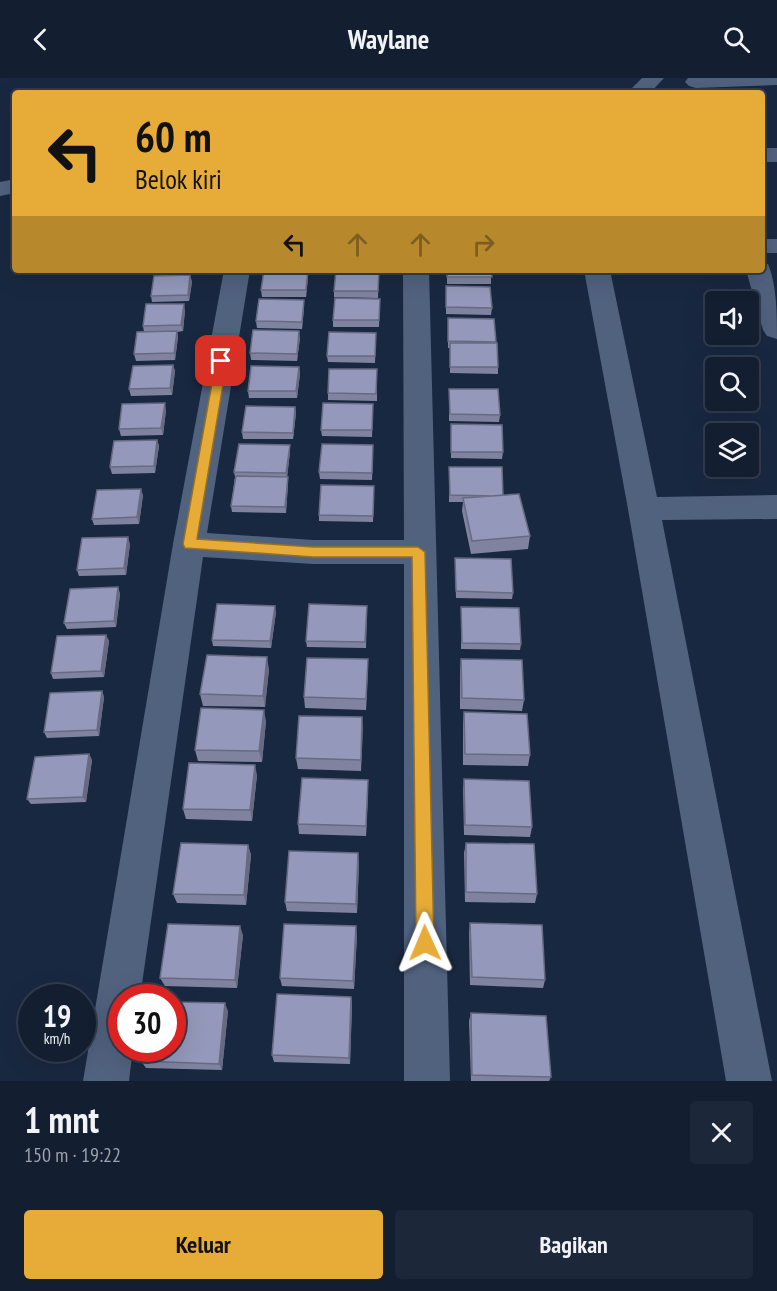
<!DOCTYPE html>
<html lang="id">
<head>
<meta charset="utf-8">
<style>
	body { margin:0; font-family:"PT Sans Narrow",sans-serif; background:#1c2739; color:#f1f3f6; height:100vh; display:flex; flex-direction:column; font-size:22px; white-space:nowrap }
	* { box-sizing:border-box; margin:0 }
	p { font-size:20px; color:#9da2ab }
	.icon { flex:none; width:33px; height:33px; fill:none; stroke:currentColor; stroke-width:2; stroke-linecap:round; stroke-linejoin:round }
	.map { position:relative; height:1003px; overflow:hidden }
	.details { display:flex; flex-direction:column; background:#131e31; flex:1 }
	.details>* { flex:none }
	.top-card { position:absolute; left:12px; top:12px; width:753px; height:183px; border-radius:6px; box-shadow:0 6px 24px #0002,0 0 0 2px #323c4d; background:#e7ac37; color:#111; overflow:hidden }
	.tools { position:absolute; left:705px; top:213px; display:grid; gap:12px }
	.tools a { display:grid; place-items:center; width:54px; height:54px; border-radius:6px; background:#131e31; box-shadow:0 6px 24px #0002,0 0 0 2px #323c4d; font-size:30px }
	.speed { position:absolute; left:18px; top:906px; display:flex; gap:12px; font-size:30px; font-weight:700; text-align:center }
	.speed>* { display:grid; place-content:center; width:78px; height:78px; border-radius:50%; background:#131e31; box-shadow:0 6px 24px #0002,0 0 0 2px #323c4d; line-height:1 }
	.speed small { font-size:15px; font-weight:400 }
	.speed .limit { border:9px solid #d22; background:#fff; color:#111 }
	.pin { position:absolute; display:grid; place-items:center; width:51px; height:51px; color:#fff; margin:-26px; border-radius:12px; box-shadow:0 3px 9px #0006 }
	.me { position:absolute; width:66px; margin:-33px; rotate:359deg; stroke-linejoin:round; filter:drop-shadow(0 0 4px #0008) }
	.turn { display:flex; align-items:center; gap:21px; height:126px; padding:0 24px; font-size:27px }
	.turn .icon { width:78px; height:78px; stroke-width:2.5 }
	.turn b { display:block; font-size:42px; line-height:51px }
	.lanes { display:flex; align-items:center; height:57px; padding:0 24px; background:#0003; justify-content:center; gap:30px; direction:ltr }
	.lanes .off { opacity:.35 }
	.round { display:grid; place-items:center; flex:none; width:63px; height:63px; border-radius:6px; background:#1c2739 }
	.summary { display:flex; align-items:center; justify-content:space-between; height:102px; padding:0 24px }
	h1 { font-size:36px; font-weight:600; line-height:45px }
	.button { display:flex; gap:12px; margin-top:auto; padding:12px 24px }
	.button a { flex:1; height:69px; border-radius:6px; background:#e7ac37; color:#111; font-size:24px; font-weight:600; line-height:69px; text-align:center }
	.button a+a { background:#1c2739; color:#f1f3f6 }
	header { display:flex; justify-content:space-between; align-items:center; height:78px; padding:0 24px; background:#131e31; font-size:27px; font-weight:600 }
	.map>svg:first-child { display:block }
</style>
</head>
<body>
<header><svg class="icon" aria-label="back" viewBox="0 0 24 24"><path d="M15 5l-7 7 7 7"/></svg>Waylane<svg class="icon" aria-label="search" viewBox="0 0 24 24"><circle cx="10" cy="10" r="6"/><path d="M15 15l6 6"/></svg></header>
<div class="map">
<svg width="777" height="1003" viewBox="0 0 777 1003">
	<rect width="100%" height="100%" fill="#192841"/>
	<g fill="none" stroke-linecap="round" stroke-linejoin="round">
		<path fill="#51627f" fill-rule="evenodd" d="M642,0H664L650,15H627Z
			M688,0H777V7L696,10L689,8L685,4Z
			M762,70H777V84H762Z
			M15,101V115L0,118V104Z
			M762,161H777V175H762Z
			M762,185L768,186C777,207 777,237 777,261L767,258L763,252L746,192H762Z
			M224,192H250L207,455L313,462H404L403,192H429L450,1003H404V486H313L203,479L140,920H122V970H133L129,1003H83L173,466Z
			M584,192H610L657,419L777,417V441L662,442L772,1003H726L628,431Z"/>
	</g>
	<path fill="#7f83a0" d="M447,192H491V206H447Z
		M379,193L378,220L334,219V213Z
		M190,197L192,204L189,223L152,224L151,218Z
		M308,199L306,219H262L261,212Z
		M446,208L492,230L491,237L446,236Z
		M380,221L379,249H333V242Z
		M304,229L302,251L257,250L256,243Z
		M185,232L183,253L177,254L178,259L175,282L136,283L134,276L144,254L143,248Z
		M448,240L494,241L498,289V296L450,295V270H448Z
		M376,255L375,285L328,284L327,278Z
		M300,260L297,283L251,282L250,275Z
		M173,287L175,293L172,317L131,318L129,311Z
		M299,289L300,296L297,320H249L248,313Z
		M377,291V323L328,322V315Z
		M449,311L500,337L499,344L449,343Z
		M373,326L372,359L322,358L321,352Z
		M295,329L296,335L293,361H243L242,354Z
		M166,332L163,357L121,358L119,351Z
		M451,346L503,374L502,381L451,380Z
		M157,362L159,368L155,395L112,396L110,389Z
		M290,374L287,399L288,406L286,435L232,434L231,428L235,399L234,394Z
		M373,374L372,402L320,401L319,394Z
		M449,389L503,417L530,458L528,471L471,476L462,433L463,424H449Z
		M374,408L373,444L319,443V437Z
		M143,417L139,446L94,447L92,441Z
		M130,466L126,497L79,498L77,492Z
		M455,480L513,515L512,521L456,520Z
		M118,509L120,516L116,549L67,551L64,545Z
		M461,529L521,566L520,572L461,571Z
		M276,534L271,570L213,568L212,562Z
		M367,534L366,570L307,569L306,563Z
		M106,557L109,563L104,599L53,601L51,595Z
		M368,581L366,632L305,630L304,619Z
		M461,581L524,622L522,633L460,631V592Z
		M269,591L265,629L203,628L200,616Z
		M102,613L104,619L99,658L47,660L44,654Z
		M464,634L530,677L528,688L463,687V645Z
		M362,639L361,693L298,691L296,680Z
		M266,643L262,684L198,683L195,672Z
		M89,676L92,682L86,724L31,726L27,721Z
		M257,697L252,743L186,741L183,731Z
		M464,701L532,749L530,759L464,757L463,711Z
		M368,712L366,758L299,756L298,746Z
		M466,765L537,816L535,825L465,824L464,775Z
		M248,767L251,777L246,827L177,825L173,816Z
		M358,775L359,785L357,835L287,833L285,824Z
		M470,845L545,902L543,910L470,907L469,854Z
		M243,857L237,910L165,908L160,900Z
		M357,857L354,911L282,908L280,900Z
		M351,919L352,927L350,986L274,984L272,977Z
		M228,933L222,992L146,990L141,983Z
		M471,935L551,999L549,1003H471L469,943Z"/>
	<path fill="#686a82" d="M308,192V199L306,219V212Z
		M190,197L192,204L189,223L188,217Z
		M304,222V229L302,251V244Z
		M184,226L185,232L183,253L181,247Z
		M177,253L178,259L175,282L174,275Z
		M299,253L300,260L297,283V276Z
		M173,287L175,293L172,317L170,310Z
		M299,289L300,296L297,320L296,313Z
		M165,325L166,332L163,357L161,350Z
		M295,329L296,335L293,361V355Z
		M157,362L159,368L155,395L154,388Z
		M290,367V374L287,401L286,395Z
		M288,399V406L286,435L285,429Z
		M141,411L143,417L139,446L137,439Z
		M128,459L130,466L126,497L124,490Z
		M118,509L120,516L116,549L114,543Z
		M275,528L276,534L271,570L270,563Z
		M106,557L109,563L104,599L101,593Z
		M267,579L269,591L265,629L263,618Z
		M368,581V593L366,632V621Z
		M102,613L104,619L99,658L97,652Z
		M264,632L266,643L262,684L259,673Z
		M362,639L363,650L361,693V682Z
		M89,676L92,682L86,724L83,719Z
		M255,687L257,697L252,743L250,732Z
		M368,702V712L366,758V748Z
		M248,767L251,777L246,827L244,817Z
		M358,775L359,785L357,835L356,826Z
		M240,848L243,857L237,910L235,902Z
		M356,848L357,857L354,911L353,903Z
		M351,919L352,927L350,986L349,980Z
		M225,925L228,933L222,992L219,986Z"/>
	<path fill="#9498ba" stroke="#686a82" stroke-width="1.5" d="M264,192H308L306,212H261Z
		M336,192L379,193L378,213H334Z
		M447,192H491L492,199H447Z
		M190,197L188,217L151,218L154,198Z
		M446,208L490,209L492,230L446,229Z
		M335,220L380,221L379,242H333Z
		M259,221L304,222L302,244L256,243Z
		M146,226H184L181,247L143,248Z
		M448,240L494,241L496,264L448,263Z
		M253,252L299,253L297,276L250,275Z
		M177,253L174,275L134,276L137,254Z
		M329,254L376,255L375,278H327Z
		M450,265H497L498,289H450Z
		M173,287L170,310L129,311L133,288Z
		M251,288L299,289L296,313H248Z
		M329,291H377L376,316L328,315Z
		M449,311H498L500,337L450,336Z
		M165,325L161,350L119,351L122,326Z
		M323,325L373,326L372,352H321Z
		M246,328L295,329L293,355L242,354Z
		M451,346L502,347L503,374H451Z
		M157,362L154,388L110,389L114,363Z
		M239,366L290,367L286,395L234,394Z
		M322,366L373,367L372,395L319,394Z
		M449,389H502L503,417L492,418L450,417Z
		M236,398L288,399L285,429L231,428Z
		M321,407L374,408L373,438L319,437Z
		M141,411L137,439L92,441L97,412Z
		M519,416L530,458L472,463L463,420Z
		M128,459L124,490L77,492L82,460Z
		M455,480L511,481L513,515L456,513Z
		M118,509L114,543L64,545L70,511Z
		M217,526L275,528L270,563L212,562Z
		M309,526L367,528L365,564L306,563Z
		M461,529L519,530L521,566L462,565Z
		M106,557L101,593L51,595L57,558Z
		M207,577L267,579L263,618L200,616Z
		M307,580L368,581L366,621L304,619Z
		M461,581L522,582L524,622L462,620Z
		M102,613L97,652L44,654L50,615Z
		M201,630L264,632L259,673L195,672Z
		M464,634L527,636L530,677L465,676Z
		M299,638L362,639L361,682L296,680Z
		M89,676L83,719L27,721L35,679Z
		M189,685L255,687L250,732L183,731Z
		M302,700L368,702L366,748L298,746Z
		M464,701L529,703L532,749L465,747Z
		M181,765L248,767L244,817L173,816Z
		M466,765L534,766L537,816L466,814Z
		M289,773L358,775L356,826L285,824Z
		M470,845L542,847L545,902L472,899Z
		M168,846L240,848L235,902L160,900Z
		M284,846L356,848L353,903L280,900Z
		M277,916L351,919L349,980L272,977Z
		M172,924L225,925L219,986L141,983L143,970H172Z
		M471,935L546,938L551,999L472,997Z"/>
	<path fill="#e7ac37" stroke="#967024" stroke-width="1.5" d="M221,280L227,283L197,461L313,469H418L425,474L434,865L431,871L425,874L419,871L416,865L412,479H313L185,470L183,466L216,283Z"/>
</svg>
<div class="tools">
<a><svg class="icon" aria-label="sound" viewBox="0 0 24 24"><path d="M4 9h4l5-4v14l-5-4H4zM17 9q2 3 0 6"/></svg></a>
<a><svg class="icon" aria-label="search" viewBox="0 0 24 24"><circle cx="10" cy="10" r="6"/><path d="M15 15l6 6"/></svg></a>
<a><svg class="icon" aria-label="layers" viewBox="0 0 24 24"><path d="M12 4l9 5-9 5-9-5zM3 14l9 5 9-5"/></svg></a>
</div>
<div class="speed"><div>19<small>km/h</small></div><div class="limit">30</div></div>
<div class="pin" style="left:221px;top:283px;background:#d93025"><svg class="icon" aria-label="arrive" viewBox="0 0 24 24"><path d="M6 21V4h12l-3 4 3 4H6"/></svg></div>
<svg class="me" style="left:425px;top:865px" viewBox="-20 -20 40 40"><path d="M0-17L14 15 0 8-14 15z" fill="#e7ac37" stroke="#fff" stroke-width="4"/></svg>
<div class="top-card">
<div class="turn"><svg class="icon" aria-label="left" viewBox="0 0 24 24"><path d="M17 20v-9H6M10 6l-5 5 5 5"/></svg><div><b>60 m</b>Belok kiri</div></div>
<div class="lanes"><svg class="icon" aria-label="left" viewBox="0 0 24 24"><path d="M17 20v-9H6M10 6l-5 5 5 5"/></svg><svg class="icon off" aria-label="ahead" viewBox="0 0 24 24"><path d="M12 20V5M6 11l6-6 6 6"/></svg><svg class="icon off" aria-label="ahead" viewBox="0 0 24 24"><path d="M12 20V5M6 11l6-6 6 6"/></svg><svg class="icon off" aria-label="right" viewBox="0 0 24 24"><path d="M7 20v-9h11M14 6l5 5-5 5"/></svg></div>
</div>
</div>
<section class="details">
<div class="summary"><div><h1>1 mnt</h1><p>150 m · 19:22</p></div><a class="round"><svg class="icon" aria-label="close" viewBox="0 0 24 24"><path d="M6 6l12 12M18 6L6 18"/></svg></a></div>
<div class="button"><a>Keluar</a><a>Bagikan</a></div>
</section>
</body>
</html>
